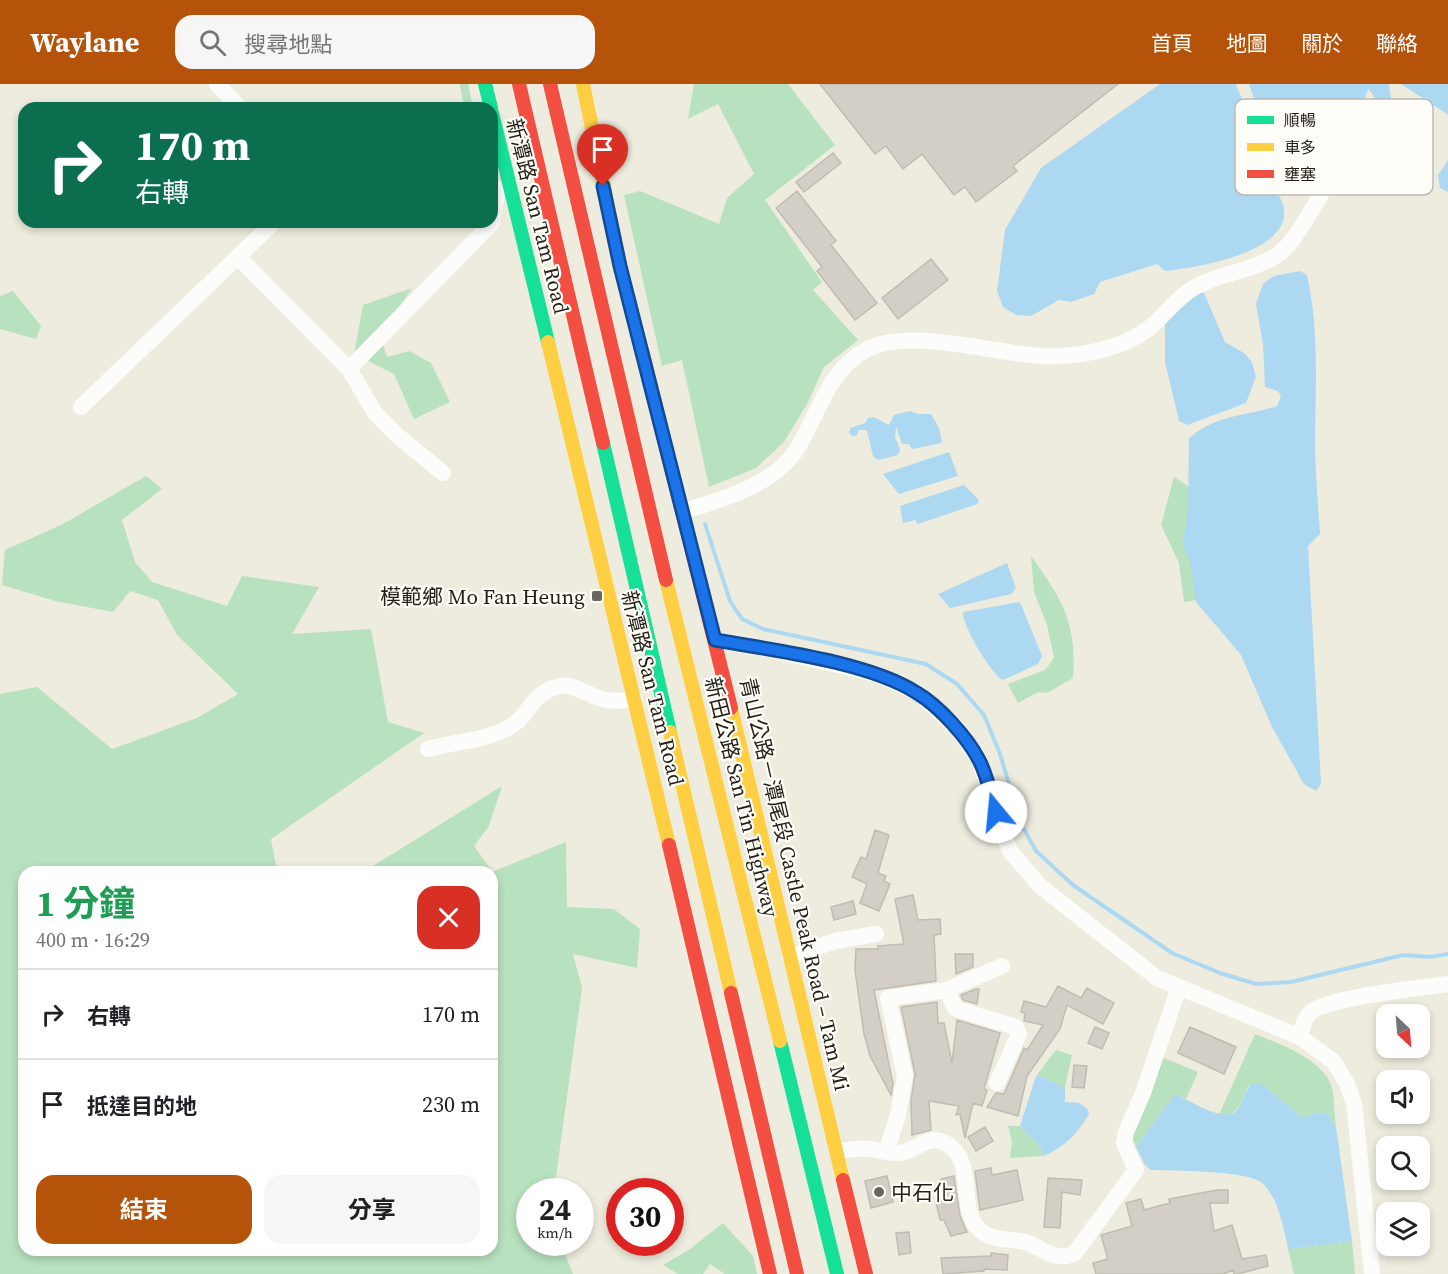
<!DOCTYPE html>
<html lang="zh-TW">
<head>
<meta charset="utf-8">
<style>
	body { margin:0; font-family:"Source Serif 4","Noto Sans TC",serif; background:#f6f6f6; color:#202124; height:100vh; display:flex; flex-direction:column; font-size:22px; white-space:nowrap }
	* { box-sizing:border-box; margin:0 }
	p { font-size:20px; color:#757577 }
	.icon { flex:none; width:33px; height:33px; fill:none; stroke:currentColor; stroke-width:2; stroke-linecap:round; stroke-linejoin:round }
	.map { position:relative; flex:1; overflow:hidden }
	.details { position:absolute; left:18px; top:782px; width:480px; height:390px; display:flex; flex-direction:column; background:#fff; border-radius:18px; box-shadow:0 3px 9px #0003 }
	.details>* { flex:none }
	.hud { position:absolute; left:18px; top:18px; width:480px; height:126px; border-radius:18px; box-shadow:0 3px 9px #0003; background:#0b6e4f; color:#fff; overflow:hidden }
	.needle { width:39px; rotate:154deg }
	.controls { position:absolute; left:1376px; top:920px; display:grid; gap:12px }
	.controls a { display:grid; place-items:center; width:54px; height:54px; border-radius:12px; background:#fff; box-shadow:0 3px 9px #0003; font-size:30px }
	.speed { position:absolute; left:516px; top:1094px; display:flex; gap:12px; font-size:30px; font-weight:700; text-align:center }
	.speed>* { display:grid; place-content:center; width:78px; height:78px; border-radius:50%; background:#fff; box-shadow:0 3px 9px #0003; line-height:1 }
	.speed small { font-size:15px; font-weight:400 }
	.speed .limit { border:9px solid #d22; background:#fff; color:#111 }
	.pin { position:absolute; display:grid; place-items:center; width:51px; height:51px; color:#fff; margin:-62px -26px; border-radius:50% 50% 50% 0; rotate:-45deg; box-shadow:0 0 6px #0007 }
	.pin .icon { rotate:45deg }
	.me { position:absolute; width:66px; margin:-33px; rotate:343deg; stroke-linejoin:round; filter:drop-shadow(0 0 4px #0008) }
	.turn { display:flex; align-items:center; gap:21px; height:126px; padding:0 18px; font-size:27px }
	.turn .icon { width:78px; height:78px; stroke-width:2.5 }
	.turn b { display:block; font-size:42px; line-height:51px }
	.round { display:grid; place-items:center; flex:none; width:63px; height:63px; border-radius:18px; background:#f6f6f6 }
	.overview { display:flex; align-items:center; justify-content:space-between; height:102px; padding:0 18px }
	h1 { font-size:36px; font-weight:700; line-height:45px; color:#1e9e55 }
	.cta { display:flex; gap:12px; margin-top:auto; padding:12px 18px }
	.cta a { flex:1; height:69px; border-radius:18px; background:#b45309; color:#fff; font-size:24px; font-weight:700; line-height:69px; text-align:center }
	.cta a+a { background:#f6f6f6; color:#202124 }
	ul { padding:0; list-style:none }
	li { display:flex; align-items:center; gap:18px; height:90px; padding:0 18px; border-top:2px solid #e0e0e0 }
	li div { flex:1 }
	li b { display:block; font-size:22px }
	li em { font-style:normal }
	header { display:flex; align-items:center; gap:36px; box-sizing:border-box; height:84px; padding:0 30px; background:#b45309; color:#fff }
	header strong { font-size:28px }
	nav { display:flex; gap:33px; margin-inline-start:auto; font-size:21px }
	.search { width:420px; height:54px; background:#f6f6f6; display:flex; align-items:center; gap:15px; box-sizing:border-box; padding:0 21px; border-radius:18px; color:#757577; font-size:22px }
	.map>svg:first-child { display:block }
</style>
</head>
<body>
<header>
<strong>Waylane</strong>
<div class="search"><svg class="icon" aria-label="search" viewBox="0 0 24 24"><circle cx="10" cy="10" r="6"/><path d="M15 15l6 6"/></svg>搜尋地點</div>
<nav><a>首頁</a><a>地圖</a><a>關於</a><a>聯絡</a></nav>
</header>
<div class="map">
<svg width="1448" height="1190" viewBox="0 0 1448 1190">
	<rect width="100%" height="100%" fill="#eeecde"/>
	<path fill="#b8e1bf" d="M460,0H468L473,24H464Z
		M694,0H788L835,61L765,116L822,198L813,206L858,256L824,283L807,320L784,358L756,384L709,403L682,276L662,282L624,111L640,107L719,140L727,114L754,90L718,20L688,35Z
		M412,204L380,252L387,273L409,267L431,279L450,318L414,335L394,290L354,270L363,221Z
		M13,207L41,242L36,255L0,245V212Z
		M146,392L162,405L122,436L135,478L152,498L227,522L242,492L319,503L292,550L371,545L388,638L424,649L271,755L277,787L24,788V1166H492V788L566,758L567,823L614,825L640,845L637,884L573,870L582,904L554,1107H530V1158H560L573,1190H0V610L37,603L112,665L197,634L238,610L177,551L158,516L130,507L113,528L55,517L2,501L5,466L63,440Z
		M1174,393L1200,410L1210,514L1184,518L1179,479L1161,441Z
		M1031,472C1062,515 1077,539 1073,594L1047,609L1038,608L1018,619L1008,600L1045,586L1054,574L1047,541L1034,508Z
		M502,702L489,742L474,762L492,787H365Z
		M1255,950C1279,960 1321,974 1331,1001C1335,1013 1334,1030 1336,1043L1328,1030L1317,1028L1303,1034L1263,1001L1248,1003C1241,1019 1239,1032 1219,1031Z
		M1056,966L1072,971L1065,1003C1054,1000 1048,993 1036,992Z
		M1162,973L1198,988L1186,1015L1175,1010L1136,1063L1131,1050Z
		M1008,1042H1020L1040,1062L1044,1072L1010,1074L1012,1058Z
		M723,1139L753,1172L757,1190H725L710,1180L703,1190H678L663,1181L690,1165Z
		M1352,1157L1355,1190H1294L1288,1165Z"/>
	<path fill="#acd8f2" d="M1160,0H1236C1243,21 1256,38 1263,59C1267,70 1266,83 1270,95C1274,109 1286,115 1284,132C1280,170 1195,184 1165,187L1157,180L1100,198L1094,210L1071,218L1059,216L1031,232L1016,231L1003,223L997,207L1005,146L1041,84Z
		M1249,0H1389L1393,29L1385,31C1377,23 1377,13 1368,5L1354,50L1357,73L1349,81L1323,62L1292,74L1272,62L1261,37Z
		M1401,0H1448V31L1447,30Z
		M1448,76V108L1440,104L1438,91Z
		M1300,187L1307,191C1320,249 1315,308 1315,367C1316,394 1318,422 1320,450L1308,462L1321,700L1316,707L1304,700L1272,643L1241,571L1196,518L1190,478L1183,460L1188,424L1189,354C1218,330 1244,333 1277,322L1281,313L1278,307L1265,303L1263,260L1256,220L1263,200L1274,192Z
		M1195,209H1204L1225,258L1244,269L1252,278L1256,293L1246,319L1187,341L1179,337L1165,278V240Z
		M910,327L918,330H931L939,344L942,359L912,365L909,360H902L896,342L895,353L900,365L898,371L878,376L873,372L867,346H859L856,352H852L849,348L851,344L865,339L868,334L874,333L889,341L894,331Z
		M949,368L958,392L899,410L883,390Z
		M964,401L979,416L977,420L918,440L915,436L903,439L900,422Z
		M1007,479L1016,504L1011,510L950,524L938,510Z
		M1020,518L1042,572L1038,580L1003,596C992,591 962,542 963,528Z
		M1036,992C1048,993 1054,1000 1065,1003V1018L1079,1019L1087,1024L1089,1030C1077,1050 1066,1062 1044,1072L1040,1062L1020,1042Z
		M1253,999L1263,1001L1303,1034L1317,1028L1328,1030L1336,1043L1352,1157L1288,1165C1284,1145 1278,1113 1262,1099C1247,1086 1173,1087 1151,1086L1145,1081L1136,1063L1175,1010C1189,1016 1223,1039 1236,1027C1244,1020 1244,1006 1253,999Z"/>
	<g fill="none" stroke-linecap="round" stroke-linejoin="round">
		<path stroke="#acd8f2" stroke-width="4" d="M705,440L730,517L742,535L763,545L926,580L957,600L984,631L1000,670L1021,740L1036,767L1073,801L1172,869L1220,889L1256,900L1291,898L1403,871L1430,873L1448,870"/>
	</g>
	<path fill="#d4cfc6" stroke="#c0bcb1" stroke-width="1.5" d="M820,0H1118L1013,82L1017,87L976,118L965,103L954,111L922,70L903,85L886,62L875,70Z
		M833,69L841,79L804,108L796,98Z
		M797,107L836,157L831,161L877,219L855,236L817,187L822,183L776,124Z
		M931,175L948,196L898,235L882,214Z
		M875,746L889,751L878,789L886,792L884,797L890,800L879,827L860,819L867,800L852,793L861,773L866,775Z
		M913,811L918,836L940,835L941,850L934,851L936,897L874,906L893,1000L891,1011L870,972L864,950L855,886L856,865H878V862L904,860L895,815Z
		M853,817L856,830L834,836L831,823Z
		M955,870H973V883L956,890Z
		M1058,902L1081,914L1087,904L1114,919L1103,940L1067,921L1060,945L1027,992L1018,1032L987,1023L996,1009L1004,1010L1024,964L1027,966L1043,941L1024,937L1025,929L1021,928L1024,917L1046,923Z
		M976,905H979L977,920L963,916L961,911Z
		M937,918L938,939H944L952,979L957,936L1000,949L984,1005L987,1006L982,1022L973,1019L965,1054L960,1030L956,1031L959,1022L929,1017L931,1046L912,1051L911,1017L915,990L901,923Z
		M1095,943L1109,949L1102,965L1088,959Z
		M1190,943L1236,963L1224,990L1178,969Z
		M1074,981L1087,982L1084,1004L1072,1003Z
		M985,1043L993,1057L976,1067L968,1053Z
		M991,1084L992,1091L1017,1086L1023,1116L980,1126L975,1087Z
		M887,1092L893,1118L871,1124L865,1097Z
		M954,1092L960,1132L967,1148L951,1152L944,1136H940L936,1118L941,1095Z
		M1048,1094L1082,1096L1080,1111L1062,1108L1060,1144L1044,1143Z
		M1217,1106H1228V1119H1210L1214,1147L1232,1141L1242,1175L1266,1171L1268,1182L1238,1190H1234L1233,1186L1223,1190H1096L1093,1179L1108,1175L1101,1151L1132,1142L1126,1119L1141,1115L1144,1126L1170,1119L1169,1115Z
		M909,1148L911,1169L899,1171L896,1149Z
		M991,1169L1008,1171L1007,1186L984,1185V1187L943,1190L941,1174L991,1172Z"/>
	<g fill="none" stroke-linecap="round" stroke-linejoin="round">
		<path stroke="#fcfcfa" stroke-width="16" d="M217,0L240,24
			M238,173L349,285L375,329L398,352L443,389
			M349,285L492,139L498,105
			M81,323L274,138
			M684,427C721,416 771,402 795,368C818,334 826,287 866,266C906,243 993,269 1040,272C1074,274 1120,266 1148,245C1165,231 1176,214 1195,203C1220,189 1252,187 1276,172C1294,161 1314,121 1326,102
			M715,556L772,566L876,590L918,609L957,644L980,677L1000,742L1010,767L1040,802L1157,894L1300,953L1334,978L1347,1000L1354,1019L1372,1190
			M428,665C455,657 482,658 508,644C532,631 529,609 560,602C572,599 587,610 599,614C610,618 623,617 635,615
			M790,873L835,857L876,850
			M946,906L956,925L1016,943L1019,950L997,999
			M1300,953C1302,944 1304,934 1311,928C1329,913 1421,904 1448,900
			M837,1067C848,1066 858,1064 869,1065C879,1066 890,1070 900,1069C918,1066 928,1049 947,1060C979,1079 954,1131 984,1149C997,1158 1014,1154 1028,1159C1045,1166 1055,1177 1074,1170L1136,1086L1124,1059L1126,1048L1143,1009L1179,903
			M886,1068L898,1031L905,992L888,914L946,906L1002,882"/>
		<path stroke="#16e098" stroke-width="14" d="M485,0L491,24
			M492,29L548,258
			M603,359L670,648
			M780,957L837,1190"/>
		<path stroke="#ffcf43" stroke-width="14" d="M583,0L620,182L642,267
			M548,258L669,761
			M666,496L780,957
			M731,624L843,1096
			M670,648L731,909"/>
		<path stroke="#f24e42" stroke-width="14" d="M519,0L603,359
			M550,0L666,496
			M642,267L731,624
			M669,761L770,1190
			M731,909L797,1190
			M843,1096L866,1190"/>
	</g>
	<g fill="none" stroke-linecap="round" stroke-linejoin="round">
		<g stroke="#114b97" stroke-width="15">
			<path id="route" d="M603,102L620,182L715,556C772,566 869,578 917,609C939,622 967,653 979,676C987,691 991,711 996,728"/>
		</g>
		<use href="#route" stroke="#1a73e8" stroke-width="10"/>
	</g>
	<g fill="#69675c" stroke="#fefdf8" stroke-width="2">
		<rect x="591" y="506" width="12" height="12" rx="3"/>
		<circle cx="879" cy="1108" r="6"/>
	</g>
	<g text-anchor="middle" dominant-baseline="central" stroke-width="4.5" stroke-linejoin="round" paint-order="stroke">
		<g font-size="21" fill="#211f16" stroke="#fefdf8">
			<text transform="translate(538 132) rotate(76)">新潭路 San Tam Road</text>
			<text transform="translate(653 604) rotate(76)">新潭路 San Tam Road</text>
			<text transform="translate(742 713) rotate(76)">新田公路 San Tin Highway</text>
			<text transform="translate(795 800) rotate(77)">青山公路－潭尾段 Castle Peak Road – Tam Mi</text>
		</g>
		<g font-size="21" fill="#211f16" stroke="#fefdf8" text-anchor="end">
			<text x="585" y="512">模範鄉 Mo Fan Heung</text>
			<text x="891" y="1108" text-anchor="start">中石化</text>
		</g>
	</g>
	<rect x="1235" y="15" width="198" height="96" rx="9" fill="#fefdf8" stroke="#bcbab4" stroke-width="1.5"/>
	<rect x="1247" y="32" width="27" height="8" fill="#16e098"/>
	<rect x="1247" y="59" width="27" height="8" fill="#ffcf43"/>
	<rect x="1247" y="86" width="27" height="8" fill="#f24e42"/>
	<g font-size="16" fill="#211f16">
		<text x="1284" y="42">順暢</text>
		<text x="1284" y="69">車多</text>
		<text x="1284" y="96">壅塞</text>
	</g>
</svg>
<div class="controls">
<a><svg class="needle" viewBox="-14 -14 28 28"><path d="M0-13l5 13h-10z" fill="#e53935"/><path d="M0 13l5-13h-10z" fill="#757577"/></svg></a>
<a><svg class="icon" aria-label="sound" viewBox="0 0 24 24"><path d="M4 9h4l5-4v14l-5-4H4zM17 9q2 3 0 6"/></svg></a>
<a><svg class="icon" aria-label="search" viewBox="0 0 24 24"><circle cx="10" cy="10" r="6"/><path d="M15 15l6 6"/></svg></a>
<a><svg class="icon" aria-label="layers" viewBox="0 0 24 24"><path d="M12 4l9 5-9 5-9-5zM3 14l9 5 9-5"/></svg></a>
</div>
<div class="speed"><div>24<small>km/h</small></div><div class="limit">30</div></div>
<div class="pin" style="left:603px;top:102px;background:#d93025"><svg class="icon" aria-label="arrive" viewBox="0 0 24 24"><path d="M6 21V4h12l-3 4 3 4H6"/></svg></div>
<svg class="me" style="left:996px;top:728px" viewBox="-20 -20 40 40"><circle r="19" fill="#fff"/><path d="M0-13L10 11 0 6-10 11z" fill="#1a73e8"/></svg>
<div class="hud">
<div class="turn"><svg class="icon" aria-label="right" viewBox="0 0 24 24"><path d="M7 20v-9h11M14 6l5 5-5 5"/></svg><div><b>170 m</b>右轉</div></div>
</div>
<section class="details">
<div class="overview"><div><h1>1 分鐘</h1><p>400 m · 16:29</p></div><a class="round" style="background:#d93025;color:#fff"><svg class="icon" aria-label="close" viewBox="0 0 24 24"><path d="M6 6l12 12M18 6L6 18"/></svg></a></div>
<ul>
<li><svg class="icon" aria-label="right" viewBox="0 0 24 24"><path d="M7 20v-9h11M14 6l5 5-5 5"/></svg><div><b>右轉</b></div><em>170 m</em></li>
<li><svg class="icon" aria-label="arrive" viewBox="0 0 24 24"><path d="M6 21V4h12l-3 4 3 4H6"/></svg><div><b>抵達目的地</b></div><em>230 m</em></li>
</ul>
<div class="cta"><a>結束</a><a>分享</a></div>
</section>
</div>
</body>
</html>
